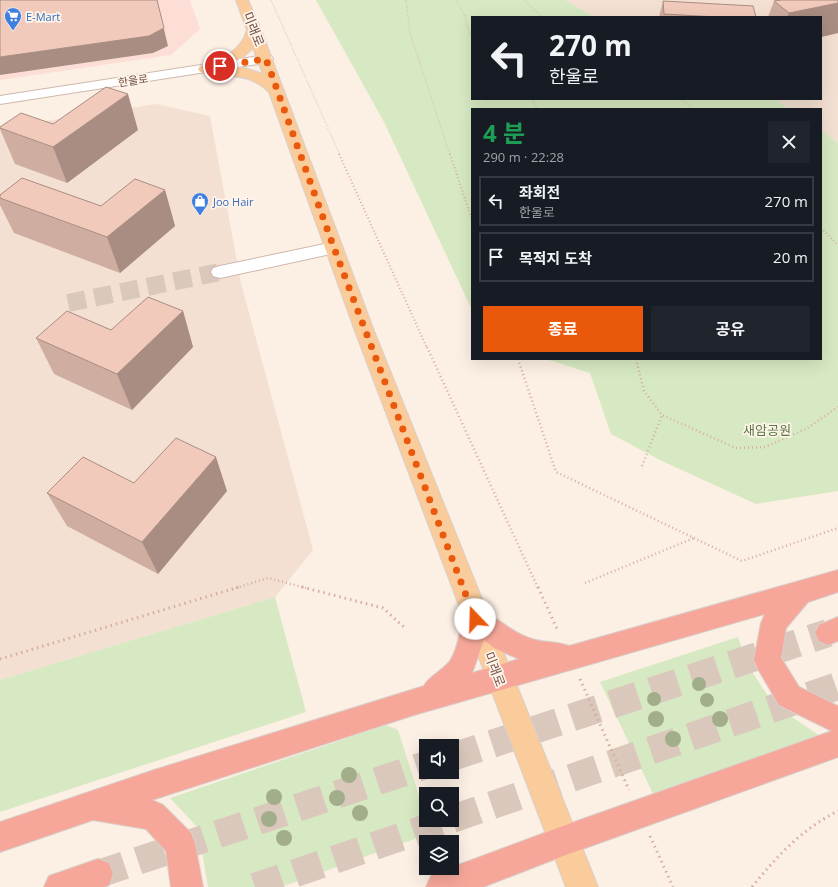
<!DOCTYPE html>
<html lang="ko">
<head>
<meta charset="utf-8">
<style>
	body { margin:0; font-family:"Open Sans","Noto Sans KR",sans-serif; background:#20242c; color:#f1f3f6; height:100vh; display:flex; flex-direction:column; font-size:15px; white-space:nowrap }
	* { box-sizing:border-box; margin:0 }
	p { font-size:13px; color:#9ea1a6 }
	.icon { flex:none; width:22px; height:22px; fill:none; stroke:currentColor; stroke-width:2; stroke-linecap:round; stroke-linejoin:round }
	.map { position:relative; flex:1; overflow:hidden }
	.drawer { position:absolute; left:471px; top:108px; width:351px; height:252px; display:flex; flex-direction:column; background:#171b24; border-radius:0px; box-shadow:0 4px 16px #0002 }
	.drawer>* { flex:none }
	.guide { position:absolute; left:471px; top:16px; width:351px; height:84px; border-radius:0px; box-shadow:0 4px 16px #0002; background:#171b24; color:#f1f3f6; overflow:hidden }
	.tools { position:absolute; left:419px; top:739px; display:grid; gap:8px }
	.tools a { display:grid; place-items:center; width:40px; height:40px; border-radius:0px; background:#171b24; box-shadow:0 4px 16px #0002; font-size:20px }
	.pin { position:absolute; display:grid; place-items:center; width:34px; height:34px; color:#fff; margin:-17px; border:2px solid #fff; border-radius:50%; box-shadow:0 1px 4px #0007 }
	.me { position:absolute; width:44px; margin:-22px; rotate:339deg; stroke-linejoin:round; filter:drop-shadow(0 0 3px #0008) }
	.turn { display:flex; align-items:center; gap:14px; height:84px; padding:0 12px; font-size:18px }
	.turn .icon { width:52px; height:52px; stroke-width:2.5 }
	.turn b { display:block; font-size:28px; line-height:34px }
	.round { display:grid; place-items:center; flex:none; width:42px; height:42px; border-radius:0px; background:#20242c }
	.headline { display:flex; align-items:center; justify-content:space-between; height:68px; padding:0 12px }
	h1 { font-size:24px; font-weight:700; line-height:30px; color:#1e9e55 }
	.button { display:flex; gap:8px; margin-top:auto; padding:8px 12px }
	.button a { flex:1; height:46px; border-radius:0px; background:#ea580c; color:#fff; font-size:16px; font-weight:700; line-height:46px; text-align:center }
	.button a+a { background:#20242c; color:#f1f3f6 }
	ul { padding:0; list-style:none }
	li { display:flex; align-items:center; gap:12px; height:50px; margin:0 8px 6px; padding:0 4px; border:2px solid #363941; border-radius:0px }
	li div { flex:1 }
	li b { display:block; font-size:15px }
	li em { font-style:normal }
	.map>svg:first-child { display:block }
</style>
</head>
<body>
<div class="map">
<svg width="838" height="887" viewBox="0 0 838 887">
	<rect width="100%" height="100%" fill="#fcefe3"/>
	<path fill="#f3e0d2" d="M565,0H838V143L821,130V109H790L775,99H821V17H595Z
		M156,104L210,116L241,283L313,550L275,597L0,680V128Z"/>
	<path fill="#fcded7" d="M0,0H190L200,29L171,55L0,80Z"/>
	<path fill="#d7e9c2" d="M316,0H565L595,17H472V99H775L790,109H472V310L384,122Z
		M821,130L838,143V491L756,504L662,461L611,434L590,373L546,359H821Z
		M275,597L306,712L0,812V680Z
		M738,637L747,664L773,704L820,736L654,796L600,682Z
		M386,725L398,730L431,833L281,887H208L198,828L170,798Z"/>
	<g fill="none" stroke-linecap="round" stroke-linejoin="round">
		<path stroke="#dac8bc" stroke-width="18" stroke-dasharray="18 9" stroke-linecap="butt" d="M68,303L220,272"/>
		<path stroke="#dac8bc" stroke-width="28" stroke-dasharray="28 14" stroke-linecap="butt" d="M452,757L828,633
			M452,819L838,686
			M98,874L426,765
			M255,887L450,820"/>
		<g stroke="#cfb8ad" stroke-width="2">
			<path id="minor" d="M266,55L271,56L273,59L271,62L0,104V96Z
				M334,242L340,244L343,248L340,252L220,278L213,276L211,272L213,268L220,266Z"/>
		</g>
		<g stroke="#d8cfcc" stroke-width="2">
			<path id="major" d="M236,0H248L261,30L374,331L598,887H566L355,331L269,92C247,70 226,79 200,72L198,69L200,66C219,61 242,51 247,30ZM253,48L263,74L244,68L226,66L243,57Z"/>
		</g>
		<g stroke="#d8cfcc" stroke-width="2">
			<path id="highway" d="M838,570V592L808,602L786,628L781,658L799,687L838,706V757L563,856L483,887H426L431,876L442,871L563,826L832,731L779,705L758,669L754,660L761,623L765,614L414,715L152,800L163,805L191,833L195,844L203,887H171L166,851L146,829L93,820L0,852V822L154,770L424,686C427,678 443,670 450,661C460,646 459,627 466,611L475,607C495,615 509,631 529,638C542,643 556,641 569,646ZM484,640L494,648L519,659L472,673Z
				M838,617V641L828,645L819,641L815,633L819,625Z
				M98,859L109,863L113,874L109,885L104,887H44L49,876Z"/>
		</g>
		<path stroke="#d6ad9e" stroke-width="1.5" stroke-dasharray="0.5 2" stroke-linecap="butt" d="M271,0L340,155
			M406,0L410,33L450,155
			M456,0L464,14L472,40
			M524,0L542,17
			M531,99L538,109
			M681,99L693,109"/>
		<path stroke="#d6ad9e" stroke-width="2" stroke-dasharray="1 2.5" stroke-linecap="butt" d="M339,154L427,348
			M450,154L472,220
			M821,228L838,245"/>
		<path stroke="#d6ad9e" stroke-width="2.5" stroke-dasharray="1 3" stroke-linecap="butt" d="M427,347L538,588
			M518,359L556,472L742,561L838,528
			M636,359L644,391L662,415L736,448L765,447L806,429L838,407
			M642,466L662,415
			M585,583L694,538
			M236,588L268,578L306,588"/>
		<path stroke="#d6ad9e" stroke-width="3" stroke-dasharray="1.5 4" stroke-linecap="butt" d="M302,587L383,608L405,628
			M538,587L558,631
			M0,659L239,587
			M580,679L629,790
			M650,836L673,887
			M752,887C777,856 802,829 838,811"/>
		<use href="#minor" fill="#fff" fill-rule="evenodd"/>
		<use href="#major" fill="#facc9c" fill-rule="evenodd"/>
		<use href="#highway" fill="#f6a79a" fill-rule="evenodd"/>
	</g>
	<g fill="#a2ae8a">
		<circle cx="699" cy="684" r="7"/>
		<circle cx="654" cy="699" r="7"/>
		<circle cx="707" cy="700" r="7"/>
		<circle cx="656" cy="719" r="8"/>
		<circle cx="720" cy="719" r="8"/>
		<circle cx="673" cy="739" r="8"/>
		<circle cx="349" cy="775" r="8"/>
		<circle cx="274" cy="797" r="8"/>
		<circle cx="337" cy="798" r="8"/>
		<circle cx="360" cy="813" r="8"/>
		<circle cx="269" cy="819" r="8"/>
		<circle cx="284" cy="838" r="8"/>
	</g>
	<path fill="#cfaea1" d="M781,0H838V33L821,37V17H768L774,1Z
		M663,1L756,17H659Z
		M53,124L138,130L67,183L15,164L0,129V127Z
		M165,190L175,226L120,273L14,233L0,205V195L101,206Z
		M183,311L193,347L132,410L54,374L36,338L111,330Z
		M134,483L227,491L158,574L67,526L47,493Z"/>
	<path fill="#a98d83" d="M157,0L168,46L153,53L0,75V57Z
		M838,3V33L821,37V17H787L789,13Z
		M128,94L138,130L67,183L53,147Z
		M165,190L175,226L120,273L107,237Z
		M183,311L193,347L132,410L117,374Z
		M216,457L227,491L158,574L142,542Z"/>
	<path fill="#f1cabb" stroke="#a98d83" d="M0,0H157L164,28L149,36L0,57Z
		M781,0H838V3L789,13L774,1Z
		M663,1L753,6L756,17H716L664,14Z
		M106,87L128,94L53,147L0,128V127L21,113L53,124Z
		M22,178L101,206L135,179L165,190L107,237L0,198V195Z
		M148,297L183,311L117,374L36,338L67,311L111,330Z
		M176,438L216,457L142,542L47,493L83,457L134,483Z"/>
	<g fill="none" stroke-linecap="round" stroke-linejoin="round">
		<path stroke="#ea580c" stroke-width="7" stroke-dasharray="0 12.6" d="M220,66L266,59L334,248L475,619"/>
	</g>
	<defs>
		<g id="supermarket-pin" transform="scale(0.9)"><path d="M0 17L-7.5 6A9.5 9.5 0 1 1 7.5 6Z" fill="#3f7fe0" stroke="#fff4e9"/><path d="M-6-5.5h2.5l.6 2H6L4.5 2H-2.5L-4.4-4H-6ZM-1.5 3.2a1.3 1.3 0 1 0 .1 0ZM3 3.2a1.3 1.3 0 1 0 .1 0Z" fill="#fff"/></g>
		<g id="shop-pin" transform="scale(0.9)"><path d="M0 17L-7.5 6A9.5 9.5 0 1 1 7.5 6Z" fill="#3f7fe0" stroke="#fff4e9"/><path d="M-5-2.5h2.3a2.7 3.5 0 0 1 5.4 0H5L5.5 6h-11ZM-1.5-2.5h3a1.5 2.3 0 0 0-3 0Z" fill="#fff"/></g>
	</defs>
	<g fill-rule="evenodd">
		<use href="#supermarket-pin" x="13" y="16"/>
		<use href="#shop-pin" x="200" y="201"/>
	</g>
	<g text-anchor="middle" dominant-baseline="central" stroke-width="3.5" stroke-linejoin="round" paint-order="stroke">
		<g font-size="11" fill="#366cbe" stroke="#fff4e9" text-anchor="start">
			<text x="26" y="16">E-Mart</text>
			<text x="213" y="201">Joo Hair</text>
		</g>
		<g font-size="11" fill="#745349" stroke="#fff4e9">
			<text transform="translate(133 80) rotate(-9)">한울로</text>
		</g>
		<g font-size="13" fill="#745349" stroke="#fff4e9">
			<text transform="translate(254 29) rotate(68)">미래로</text>
			<text transform="translate(495 669) rotate(69)">미래로</text>
		</g>
		<g font-size="13" fill="#597942" stroke="#fff4e9">
			<text x="767" y="430">새암공원</text>
		</g>
	</g>
</svg>
<div class="tools">
<a><svg class="icon" aria-label="sound" viewBox="0 0 24 24"><path d="M4 9h4l5-4v14l-5-4H4zM17 9q2 3 0 6"/></svg></a>
<a><svg class="icon" aria-label="search" viewBox="0 0 24 24"><circle cx="10" cy="10" r="6"/><path d="M15 15l6 6"/></svg></a>
<a><svg class="icon" aria-label="layers" viewBox="0 0 24 24"><path d="M12 4l9 5-9 5-9-5zM3 14l9 5 9-5"/></svg></a>
</div>
<div class="pin" style="left:220px;top:66px;background:#d93025"><svg class="icon" aria-label="arrive" viewBox="0 0 24 24"><path d="M6 21V4h12l-3 4 3 4H6"/></svg></div>
<svg class="me" style="left:475px;top:619px" viewBox="-20 -20 40 40"><circle r="19" fill="#fff"/><path d="M0-13L10 11 0 6-10 11z" fill="#ea580c"/></svg>
<div class="guide">
<div class="turn"><svg class="icon" aria-label="left" viewBox="0 0 24 24"><path d="M17 20v-9H6M10 6l-5 5 5 5"/></svg><div><b>270 m</b>한울로</div></div>
</div>
<section class="drawer">
<div class="headline"><div><h1>4 분</h1><p>290 m · 22:28</p></div><a class="round"><svg class="icon" aria-label="close" viewBox="0 0 24 24"><path d="M6 6l12 12M18 6L6 18"/></svg></a></div>
<ul>
<li><svg class="icon" aria-label="left" viewBox="0 0 24 24"><path d="M17 20v-9H6M10 6l-5 5 5 5"/></svg><div><b>좌회전</b><p>한울로</p></div><em>270 m</em></li>
<li><svg class="icon" aria-label="arrive" viewBox="0 0 24 24"><path d="M6 21V4h12l-3 4 3 4H6"/></svg><div><b>목적지 도착</b></div><em>20 m</em></li>
</ul>
<div class="button"><a>종료</a><a>공유</a></div>
</section>
</div>
</body>
</html>
